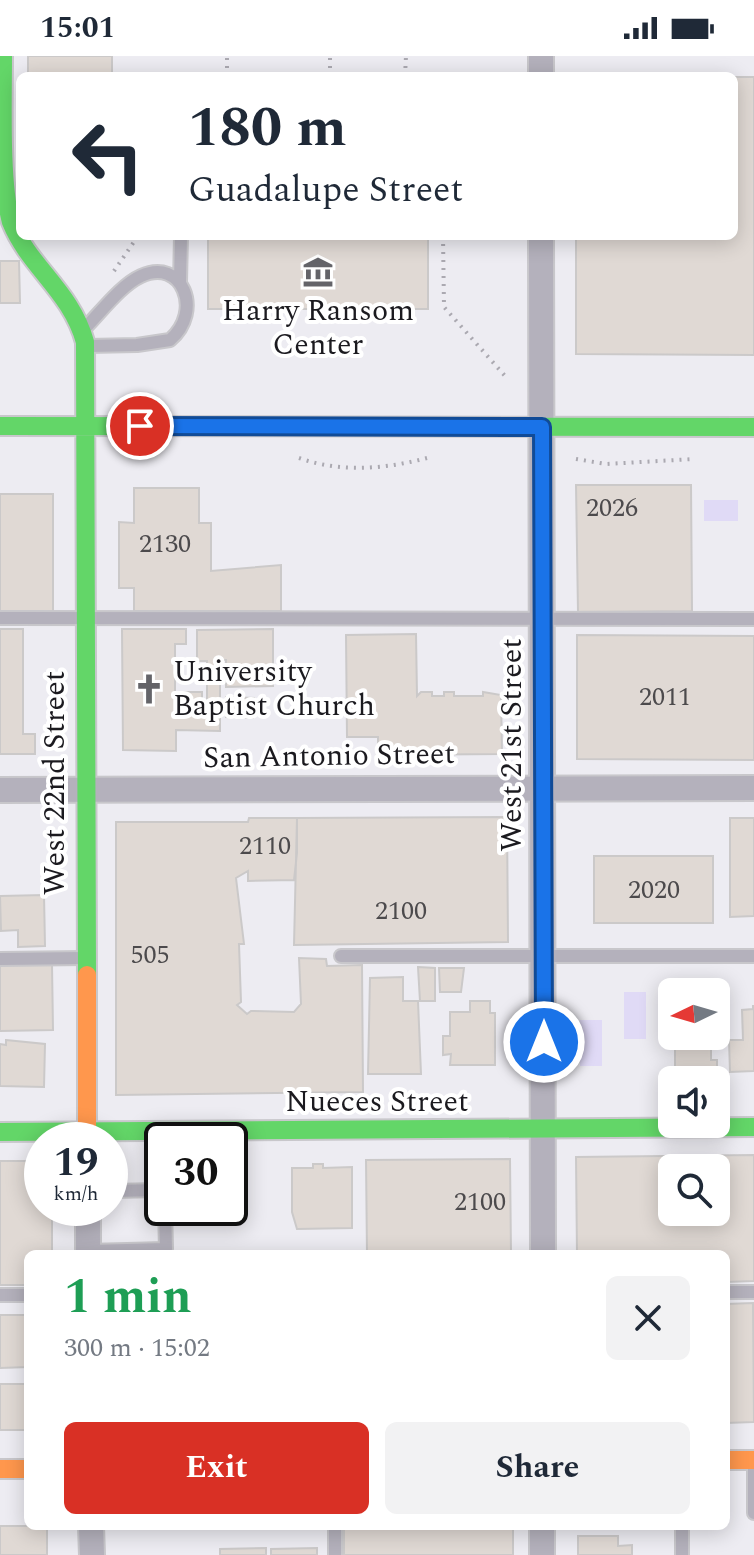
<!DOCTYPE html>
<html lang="en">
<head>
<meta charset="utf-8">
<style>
	body { margin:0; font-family:Spectral,serif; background:#f2f2f3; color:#1f2937; height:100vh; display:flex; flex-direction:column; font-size:30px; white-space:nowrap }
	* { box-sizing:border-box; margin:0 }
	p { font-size:26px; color:#747a83 }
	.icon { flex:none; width:44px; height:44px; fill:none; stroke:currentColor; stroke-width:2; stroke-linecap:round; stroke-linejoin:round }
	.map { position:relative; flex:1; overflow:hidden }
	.side { position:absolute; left:24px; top:1194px; width:706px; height:280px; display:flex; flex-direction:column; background:#fff; border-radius:12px; box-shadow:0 4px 20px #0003 }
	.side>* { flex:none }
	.guide { position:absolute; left:16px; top:16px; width:722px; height:168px; border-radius:12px; box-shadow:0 4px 20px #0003; background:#fff; color:#1f2937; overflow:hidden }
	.needle { width:52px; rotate:265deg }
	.controls { position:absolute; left:658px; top:922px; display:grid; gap:16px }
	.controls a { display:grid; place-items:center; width:72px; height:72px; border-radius:12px; background:#fff; box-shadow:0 4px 20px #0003; font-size:40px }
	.speed { position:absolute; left:24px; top:1066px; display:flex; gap:16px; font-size:40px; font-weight:700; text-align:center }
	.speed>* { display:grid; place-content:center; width:104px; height:104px; border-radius:50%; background:#fff; box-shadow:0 4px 20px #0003; line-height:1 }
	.speed small { font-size:20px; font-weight:400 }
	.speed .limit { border:4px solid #111; border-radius:12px; background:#fff; color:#111 }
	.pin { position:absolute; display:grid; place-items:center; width:68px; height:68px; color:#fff; margin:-34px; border:4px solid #fff; border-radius:50%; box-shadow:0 2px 8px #0007 }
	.me { position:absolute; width:88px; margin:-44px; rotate:0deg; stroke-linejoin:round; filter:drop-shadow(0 0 6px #0008) }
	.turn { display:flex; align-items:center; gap:28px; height:168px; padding:0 40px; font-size:36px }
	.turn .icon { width:104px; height:104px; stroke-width:2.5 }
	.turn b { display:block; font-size:56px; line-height:68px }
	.round { display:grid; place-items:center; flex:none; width:84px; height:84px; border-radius:12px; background:#f2f2f3 }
	.overview { display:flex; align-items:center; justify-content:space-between; height:136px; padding:0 40px }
	h1 { font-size:48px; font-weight:700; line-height:60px; color:#1e9e55 }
	.primary-button { display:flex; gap:16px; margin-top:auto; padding:16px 40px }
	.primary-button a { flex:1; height:92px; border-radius:12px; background:#d93025; color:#fff; font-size:32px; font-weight:700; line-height:92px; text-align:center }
	.primary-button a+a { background:#f2f2f3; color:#1f2937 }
	.status { display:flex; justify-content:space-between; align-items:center; height:56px; padding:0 40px; background:#fff; direction:ltr }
	.status svg { height:22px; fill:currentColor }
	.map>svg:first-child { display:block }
</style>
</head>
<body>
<div class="status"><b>15:01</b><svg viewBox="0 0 49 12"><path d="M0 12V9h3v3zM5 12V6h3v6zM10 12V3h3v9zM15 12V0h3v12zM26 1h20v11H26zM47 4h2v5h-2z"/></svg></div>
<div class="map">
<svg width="754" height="1499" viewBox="0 0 754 1499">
	<rect width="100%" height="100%" fill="#edecf2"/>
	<path fill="#e0daf6" d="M704,444H738V465H704Z
		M624,936H646V983H624Z
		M580,964H602V1010H580Z"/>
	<path fill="#e0d9d4" stroke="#cbc9c9" stroke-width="2" fill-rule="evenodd" d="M28,0H112V20H28Z
		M734,21H754V299L576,298V180H734Z
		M208,180H428V253H208Z
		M0,205H19L20,247H0Z
		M576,429H691L692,555L578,556Z
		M134,432H199V467H211V515L281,509V555H134V532H119V466L134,467Z
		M0,438H53V557H0Z
		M0,573H23V678H35V698H0Z
		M122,573H186V588H175V636H202V659H207V605H197V574L273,573V630L226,631V604H220V675L176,674V695L123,694Z
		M416,578L417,640L421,636H432V640H444V636H454V640H483V636L501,639L502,698L378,699V681H347L346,579Z
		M577,579L754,580V704L577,703Z
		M226,641L254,642L253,662L226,661Z
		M507,761L508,886L294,889L297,762Z
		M249,762H297V797L294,824L248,825V815L236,822L244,888H239L241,946L237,949L247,958L251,955L294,956L301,948L299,902L326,903L327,910L362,909L363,1036L116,1039V766H248Z
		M730,762H754V860L730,861Z
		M594,800H713V867H594Z
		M44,839L45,890L18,891V874L1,875L0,840Z
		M0,909H52L53,974L0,975Z
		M418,911L435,912V945H420Z
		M439,912H464L461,936H440Z
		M403,921V945H418L421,1018H368L370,922Z
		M470,945H490V957H495V1009H450L451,998L443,999V980H450V956H470Z
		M753,950H754V1015L730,1016L729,984H743L742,954L753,953Z
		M675,980H711V1004H717V1023L675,1022Z
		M6,984L45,988L44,1031L0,1030V988L6,989Z
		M754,1099V1225L726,1226V1198H577L576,1101ZM672,1112H716V1156H672Z
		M510,1103L511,1198H367L366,1104Z
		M0,1105H42V1152H52V1198H28V1229H0Z
		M313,1108H323V1112L352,1111V1172L297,1173L292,1156V1112H313Z
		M753,1247L754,1366L726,1367V1248Z
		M0,1259H28V1311L0,1312Z
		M0,1328H28V1374H0Z
		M0,1470H47V1499H0Z
		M344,1470H513V1499H344Z
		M578,1480H618V1490L632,1489V1499H578Z
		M266,1492V1499H220V1493Z
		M317,1492V1499H271V1493Z"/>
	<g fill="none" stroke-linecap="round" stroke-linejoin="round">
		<g stroke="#c8c7cb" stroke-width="16">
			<path id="lane" d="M180,226L181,180
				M86,271C101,256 121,229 141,220C182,201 204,255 170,284L137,289L88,290
				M0,562L754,563
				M341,900H754
				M0,903L85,902
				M110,1135L162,1134
				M88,1195L166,1193L165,1152
				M726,1236H754
				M0,1239H28
				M754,1404V1457
				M335,1499V1470
				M682,1499V1470"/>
		</g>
		<g stroke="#c8c7cb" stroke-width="28">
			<path id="street" d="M541,0V20
				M541,180L543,1198
				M0,734L754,732
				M88,1152V1198
				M91,1470L92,1499
				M542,1470V1499"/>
		</g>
		<g stroke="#c8c7cb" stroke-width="22">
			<path id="fast" d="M3,0C3,44 0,127 11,166C29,211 71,235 85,286L87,919
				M0,370L754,371
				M0,1076L754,1071"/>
		</g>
		<g stroke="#c8c7cb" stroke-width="22">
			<path id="slow" d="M87,919V1084
				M726,1404H754
				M0,1413H28"/>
		</g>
		<path stroke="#aba9b1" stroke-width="4" stroke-dasharray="2 6" stroke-linecap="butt" d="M227,20V0
			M330,20V0
			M405,20L406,0
			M443,180L444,251L505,320
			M114,215L138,180
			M299,402C341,417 385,413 427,402
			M576,403L606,408L694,403"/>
		<use href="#lane" stroke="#b4b1bc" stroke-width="12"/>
		<use href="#street" stroke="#b4b1bc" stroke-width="24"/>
		<use href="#fast" stroke="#63d668" stroke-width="18"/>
		<use href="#slow" stroke="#ff974d" stroke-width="18"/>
	</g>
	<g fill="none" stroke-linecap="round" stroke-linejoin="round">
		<g stroke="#114b97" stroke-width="20">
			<path id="route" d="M140,370L542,371L544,986"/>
		</g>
		<use href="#route" stroke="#1a73e8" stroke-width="14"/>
	</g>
	<defs>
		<g id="museum-bare" transform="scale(2.4)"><path d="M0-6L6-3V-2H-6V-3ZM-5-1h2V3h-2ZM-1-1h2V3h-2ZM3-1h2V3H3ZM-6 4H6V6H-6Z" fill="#646469" stroke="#fff" stroke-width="2.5" paint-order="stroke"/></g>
		<g id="church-bare" transform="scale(2.4)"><path d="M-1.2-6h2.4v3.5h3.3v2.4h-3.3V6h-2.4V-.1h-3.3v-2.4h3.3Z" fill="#646469" stroke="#fff" stroke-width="2.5" paint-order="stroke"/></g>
	</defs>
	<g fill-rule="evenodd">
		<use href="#museum-bare" x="318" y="216"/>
		<use href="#church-bare" x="149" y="633"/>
	</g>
	<g text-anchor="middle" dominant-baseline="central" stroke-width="8" stroke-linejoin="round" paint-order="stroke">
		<g font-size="26" fill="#4c4a4c">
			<text x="612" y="452">2026</text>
			<text x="165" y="488">2130</text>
			<text x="665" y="641">2011</text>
			<text x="265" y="790">2110</text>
			<text x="654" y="834">2020</text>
			<text x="401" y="855">2100</text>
			<text x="150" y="899">505</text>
			<text x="480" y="1146">2100</text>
		</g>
		<g font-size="30" fill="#1b1a1f" stroke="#fff">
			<text x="318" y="255">Harry Ransom<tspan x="318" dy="34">Center</tspan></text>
			<text x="173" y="616" text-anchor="start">University<tspan x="173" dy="34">Baptist Church</tspan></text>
		</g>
		<g font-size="30" fill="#1b1a1f" stroke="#fff">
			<text transform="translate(512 689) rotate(-90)">West 21st Street</text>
			<text transform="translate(329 700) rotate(-1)">San Antonio Street</text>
			<text transform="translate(55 727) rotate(-90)">West 22nd Street</text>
			<text x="377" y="1046">Nueces Street</text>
		</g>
	</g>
</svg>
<div class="controls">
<a><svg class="needle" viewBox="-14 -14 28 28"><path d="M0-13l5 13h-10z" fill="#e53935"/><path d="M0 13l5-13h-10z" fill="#747a83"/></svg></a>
<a><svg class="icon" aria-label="sound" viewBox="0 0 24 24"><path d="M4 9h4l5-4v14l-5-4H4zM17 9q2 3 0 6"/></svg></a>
<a><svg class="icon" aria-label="search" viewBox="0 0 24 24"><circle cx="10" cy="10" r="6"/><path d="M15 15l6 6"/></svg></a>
</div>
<div class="speed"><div>19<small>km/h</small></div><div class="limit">30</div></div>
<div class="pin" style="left:140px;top:370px;background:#d93025"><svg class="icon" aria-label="arrive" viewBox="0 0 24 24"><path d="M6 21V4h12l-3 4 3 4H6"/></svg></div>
<svg class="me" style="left:544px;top:986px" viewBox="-20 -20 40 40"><circle r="17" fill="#1a73e8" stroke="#fff" stroke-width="3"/><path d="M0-11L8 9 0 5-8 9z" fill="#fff"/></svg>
<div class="guide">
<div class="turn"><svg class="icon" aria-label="left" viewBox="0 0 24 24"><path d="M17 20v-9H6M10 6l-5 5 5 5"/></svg><div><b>180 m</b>Guadalupe Street</div></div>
</div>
<section class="side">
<div class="overview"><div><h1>1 min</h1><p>300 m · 15:02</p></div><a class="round"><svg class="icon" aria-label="close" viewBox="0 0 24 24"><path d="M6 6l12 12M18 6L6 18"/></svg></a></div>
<div class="primary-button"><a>Exit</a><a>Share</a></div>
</section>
</div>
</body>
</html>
